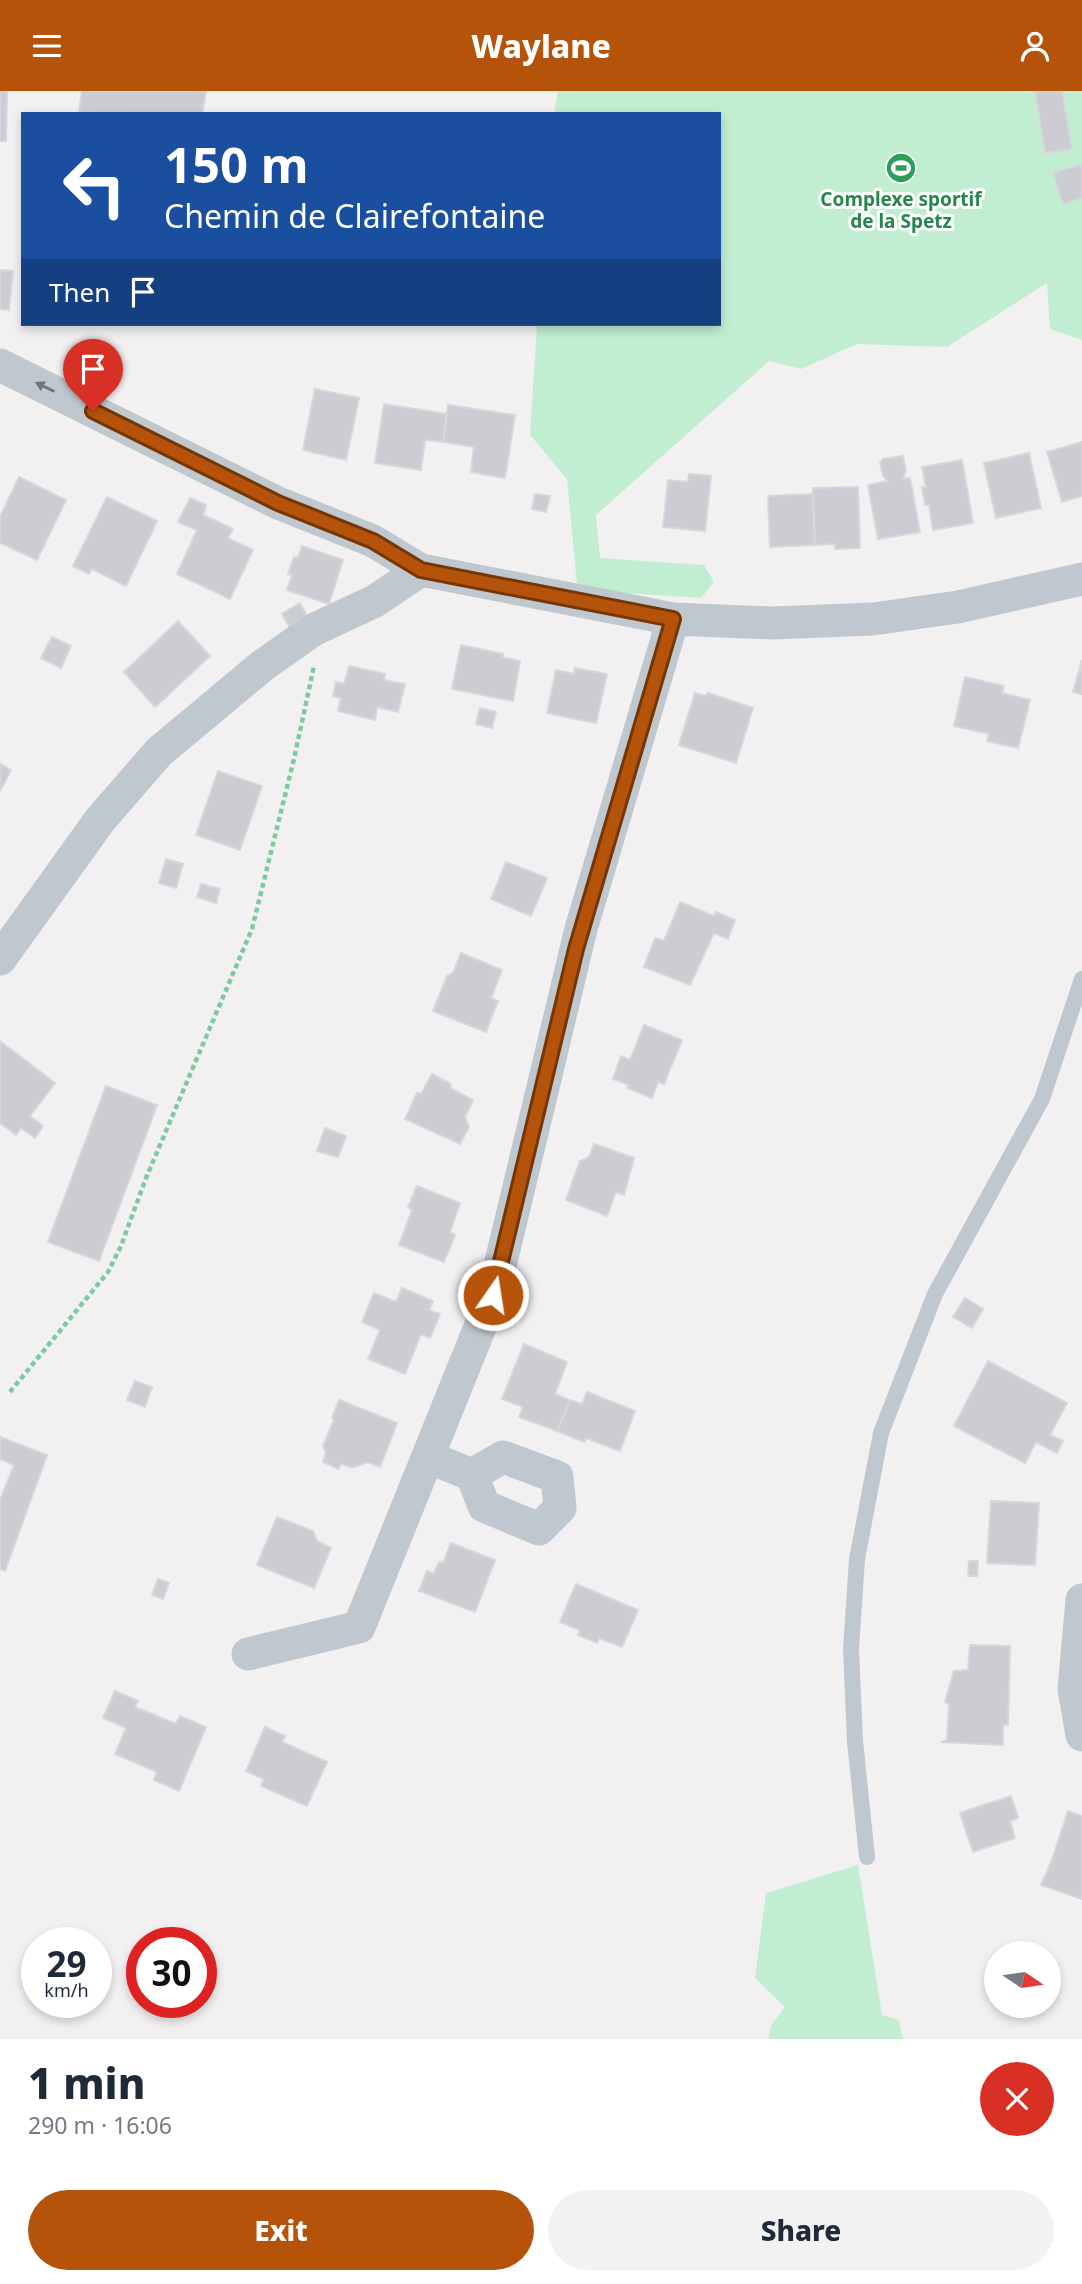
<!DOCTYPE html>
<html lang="en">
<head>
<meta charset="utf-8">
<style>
	body { margin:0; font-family:"Noto Sans",sans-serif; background:#f2f2f3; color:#1f2937; height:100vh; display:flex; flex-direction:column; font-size:26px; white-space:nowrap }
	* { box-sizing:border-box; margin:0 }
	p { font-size:23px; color:#747a83 }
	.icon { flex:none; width:38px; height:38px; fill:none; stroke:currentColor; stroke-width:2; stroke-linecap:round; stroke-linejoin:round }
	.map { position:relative; height:1948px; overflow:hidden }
	.drawer { display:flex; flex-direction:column; background:#fff; flex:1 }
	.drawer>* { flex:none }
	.top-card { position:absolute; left:21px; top:21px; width:700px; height:214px; border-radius:0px; box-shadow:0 4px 10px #0003; background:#1a4fa0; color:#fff; overflow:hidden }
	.needle { width:46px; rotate:103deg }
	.buttons { position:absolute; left:984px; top:1850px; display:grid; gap:14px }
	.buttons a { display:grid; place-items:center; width:77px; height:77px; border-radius:50%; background:#fff; box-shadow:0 4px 10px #0003; font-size:35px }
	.speed { position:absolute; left:21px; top:1836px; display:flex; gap:14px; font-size:35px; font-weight:700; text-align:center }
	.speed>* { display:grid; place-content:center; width:91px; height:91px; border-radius:50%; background:#fff; box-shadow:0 4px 10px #0003; line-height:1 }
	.speed small { font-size:18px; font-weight:400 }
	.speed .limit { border:10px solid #d22; background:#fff; color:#111 }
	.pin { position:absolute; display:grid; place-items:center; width:60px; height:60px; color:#fff; margin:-72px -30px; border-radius:50% 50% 50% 0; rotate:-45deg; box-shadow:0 0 7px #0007 }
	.pin .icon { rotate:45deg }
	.me { position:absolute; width:77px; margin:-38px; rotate:13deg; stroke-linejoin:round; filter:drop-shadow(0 0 5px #0008) }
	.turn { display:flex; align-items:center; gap:24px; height:147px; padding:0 28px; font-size:32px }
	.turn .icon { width:91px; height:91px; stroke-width:2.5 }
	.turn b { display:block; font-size:49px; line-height:60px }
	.then { display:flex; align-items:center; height:66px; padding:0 28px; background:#0003; gap:14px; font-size:26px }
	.round { display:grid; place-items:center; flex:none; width:74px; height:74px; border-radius:37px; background:#f2f2f3 }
	.summary { display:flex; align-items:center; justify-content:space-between; height:119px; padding:0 28px }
	h1 { font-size:42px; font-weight:800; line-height:52px }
	.action { display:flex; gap:14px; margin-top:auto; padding:14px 28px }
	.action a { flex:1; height:80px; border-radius:42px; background:#b45309; color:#fff; font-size:28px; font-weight:800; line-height:80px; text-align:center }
	.action a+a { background:#f2f2f3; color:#1f2937 }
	header { display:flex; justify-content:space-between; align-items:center; height:91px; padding:0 28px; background:#b45309; color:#fff; font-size:32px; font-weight:800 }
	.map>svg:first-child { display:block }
</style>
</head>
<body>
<header><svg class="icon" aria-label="menu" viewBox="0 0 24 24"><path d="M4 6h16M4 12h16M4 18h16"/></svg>Waylane<svg class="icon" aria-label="person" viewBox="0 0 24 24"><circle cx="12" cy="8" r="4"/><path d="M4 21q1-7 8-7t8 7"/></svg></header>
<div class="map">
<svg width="1082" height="1948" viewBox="0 0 1082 1948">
	<rect width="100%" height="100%" fill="#f3f0f1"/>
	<path fill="#c1eed1" d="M558,0H1082V249L1050,238L1047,192L947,256L857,253L801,278L769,270L596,424L600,467L704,474L714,491L701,507L595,500L577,494L567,388L530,344L537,233H719V23H554Z
		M858,1774L882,1924L899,1929L903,1948H769L770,1936L785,1916L755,1887L766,1802Z"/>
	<path fill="#cbcdd3" stroke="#d5d7dc" stroke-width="2" d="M0,0H7L6,50H0Z
		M82,0H206L202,23L79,21Z
		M1035,0H1062L1072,58L1045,62Z
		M1082,73V107L1063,113L1053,82Z
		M0,179L13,180L9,219L0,218Z
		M315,298L359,307L346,369L303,359Z
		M384,313L447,323L443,351L425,349L421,379L375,372Z
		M448,314L515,324L505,387L471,381L474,356L443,351Z
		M1082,351V405L1062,411L1047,361Z
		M1029,362L1041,417L996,427L984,372Z
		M903,365L906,380L903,388L910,387L920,441L878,448L868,394L887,390L883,384L880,372L883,368Z
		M962,369L973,432L933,439L929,414H925L922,396H926L922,376Z
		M689,383L711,385L705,440L663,436L668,389L688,391Z
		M19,386L66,409L37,469L0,452V426Z
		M858,396L860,457L835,458V453L815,454L813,397Z
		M535,403L550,405L546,421L532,418Z
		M813,403L815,454L770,456L768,405Z
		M107,406L157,430L126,495L92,478L89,483L73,475Z
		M190,407L206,414L203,424L233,438L228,447L253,459L230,508L177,483L197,439L178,431Z
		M302,455L343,469L329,513L287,499L292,484L288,483L294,466L298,467Z
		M300,512L307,525L289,535L282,523Z
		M178,530L210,565L155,616L124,581Z
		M52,546L71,555L61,577L41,567Z
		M461,554L503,563L502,566L520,570L513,610L452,598Z
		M1082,569V603L1073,601Z
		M349,575L385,583L384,589L405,593L398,621L377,616L375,629L338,620L341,607L333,605L336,591L344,593Z
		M575,577L607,583L596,632L547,622L556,579L574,583Z
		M965,586L1004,595L1002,602L1030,609L1018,657L987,650L989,643L954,635Z
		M695,602L706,605L708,602L753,617L736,672L679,654Z
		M480,617L496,621L492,637L476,633Z
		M0,673L11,679L0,700Z
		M218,680L262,695L240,759L196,744Z
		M166,768L183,773L176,797L159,792Z
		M506,771L547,787L531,825L491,808Z
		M201,793L220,798L216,812L197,806Z
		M680,811L714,825L716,821L735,829L728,848L714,842L690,894L644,876L655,847L664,850Z
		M461,862L502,879L491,907L498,910L486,941L433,920L447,885L453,882Z
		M644,934L682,949L664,993L658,991L652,1007L627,997L629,994L613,988L621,965L630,969Z
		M0,950L55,992L30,1025L43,1035L35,1047L21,1037L16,1044L0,1032Z
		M432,983L451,993L450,997L473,1009L465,1026L469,1036L460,1053L405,1028L417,1002L421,1003Z
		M106,995L157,1014L99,1170L48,1151Z
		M325,1037L346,1045L338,1066L317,1060Z
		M594,1053L634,1067L624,1104L616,1101L607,1125L566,1109L580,1070L589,1066Z
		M417,1095L460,1112L450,1141L455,1144L444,1171L399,1154L412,1119L408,1116Z
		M402,1197L433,1210L429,1219L440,1223L430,1247L421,1243L405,1283L368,1268L380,1239L362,1231L374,1202L396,1211Z
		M965,1207L983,1218L972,1237L953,1226Z
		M524,1253L567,1271L555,1303L570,1309L557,1340L519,1326L523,1316L502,1308Z
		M988,1270L1067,1312L1050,1344L1063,1350L1057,1362L1036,1351L1025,1372L954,1335Z
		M135,1290L152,1296L145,1316L127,1309Z
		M587,1301L635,1320L620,1360L586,1347L584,1351L557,1340L570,1309L582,1313Z
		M339,1309L397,1332L380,1376L368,1371L352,1377L342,1373L338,1378L323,1371L326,1362L323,1355L334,1329L332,1327Z
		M0,1346L47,1364L5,1480L0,1478V1409L14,1374L0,1368Z
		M991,1410L1039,1412L1035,1474L987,1472Z
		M277,1426L313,1440L317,1450L331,1457L314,1497L257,1474Z
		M451,1452L495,1469L475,1521L419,1500L427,1480L434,1483L439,1471L443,1472Z
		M969,1470H978L977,1485H968Z
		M158,1488L169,1492L163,1508L152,1504Z
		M576,1493L638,1519L622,1556L599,1547L597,1552L578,1544L580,1539L560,1531Z
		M970,1554L1010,1555L1008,1634H1003V1654L941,1651L947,1649L949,1613L945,1611L954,1580L968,1579Z
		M115,1600L138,1610L135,1616L176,1633L180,1625L206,1636L179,1700L154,1689L157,1681L115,1663L126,1637L103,1627Z
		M265,1636L285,1645L282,1651L327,1671L307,1715L261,1695L264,1688L246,1680Z
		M1011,1705L1018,1727L1010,1730L1015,1747L973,1761L960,1722Z
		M1068,1720L1082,1725V1808L1041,1794L1052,1769Z"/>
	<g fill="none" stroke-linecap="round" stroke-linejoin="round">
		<path stroke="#7acba0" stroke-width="4.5" stroke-dasharray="5 3.5" stroke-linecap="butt" d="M10,1301L108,1181L121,1155L146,1087L252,838L294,668L314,575"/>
		<path stroke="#bfc8cf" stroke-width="16" d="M867,1766L855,1650L851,1558L857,1468L881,1342L935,1203L1042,1008L1082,888"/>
		<path stroke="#bfc8cf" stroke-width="33" d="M0,274L278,412L373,450L421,479L673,528L773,532L873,528L958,516L1082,488
			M0,868L100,729L159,661L262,575L313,539L375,510L421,479
			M428,1366L472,1384L484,1415L539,1438L560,1417L557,1386L503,1366L472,1384
			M1082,1509L1074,1598L1082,1644
			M248,1563L359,1536L493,1204L581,838L673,528"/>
	</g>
	<defs><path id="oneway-solid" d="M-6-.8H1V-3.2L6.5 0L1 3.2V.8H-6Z" transform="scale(1.75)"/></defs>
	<use fill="#6c777f" href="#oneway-solid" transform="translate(45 296) rotate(-154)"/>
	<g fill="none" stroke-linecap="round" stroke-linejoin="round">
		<g stroke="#753606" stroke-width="18">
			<path id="route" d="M93,320L278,412L373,450L421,479L673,528L576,858L493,1204"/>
		</g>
		<use href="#route" stroke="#b45309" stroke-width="12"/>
	</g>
	<defs>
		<g id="stadium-disc" transform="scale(1.575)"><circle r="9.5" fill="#2e9e5b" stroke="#fff"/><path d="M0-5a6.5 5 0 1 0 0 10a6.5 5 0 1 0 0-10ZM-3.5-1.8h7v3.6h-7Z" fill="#fff"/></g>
	</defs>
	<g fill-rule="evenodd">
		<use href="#stadium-disc" x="901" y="77"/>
	</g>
	<g text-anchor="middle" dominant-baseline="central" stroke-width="6" stroke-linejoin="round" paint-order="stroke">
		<g font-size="19" font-weight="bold" fill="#27864d" stroke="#fff">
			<text x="901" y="108">Complexe sportif<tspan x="901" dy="22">de la Spetz</tspan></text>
		</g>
	</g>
</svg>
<div class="buttons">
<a><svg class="needle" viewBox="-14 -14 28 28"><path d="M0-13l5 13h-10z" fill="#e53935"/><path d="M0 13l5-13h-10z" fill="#747a83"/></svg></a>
</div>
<div class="speed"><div>29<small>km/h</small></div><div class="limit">30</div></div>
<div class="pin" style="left:93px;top:320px;background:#d93025"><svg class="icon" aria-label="arrive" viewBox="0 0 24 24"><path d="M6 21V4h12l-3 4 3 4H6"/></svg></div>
<svg class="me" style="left:493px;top:1204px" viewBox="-20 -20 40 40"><circle r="17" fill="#b45309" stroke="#fff" stroke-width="3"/><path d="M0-11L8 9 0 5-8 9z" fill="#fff"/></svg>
<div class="top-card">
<div class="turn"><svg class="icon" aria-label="left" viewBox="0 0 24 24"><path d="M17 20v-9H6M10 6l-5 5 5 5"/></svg><div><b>150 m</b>Chemin de Clairefontaine</div></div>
<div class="then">Then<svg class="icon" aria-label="arrive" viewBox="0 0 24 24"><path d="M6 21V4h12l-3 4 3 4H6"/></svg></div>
</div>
</div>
<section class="drawer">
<div class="summary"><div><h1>1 min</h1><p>290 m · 16:06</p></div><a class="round" style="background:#d93025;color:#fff"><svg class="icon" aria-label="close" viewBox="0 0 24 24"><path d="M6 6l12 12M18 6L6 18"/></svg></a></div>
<div class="action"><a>Exit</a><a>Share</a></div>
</section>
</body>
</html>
